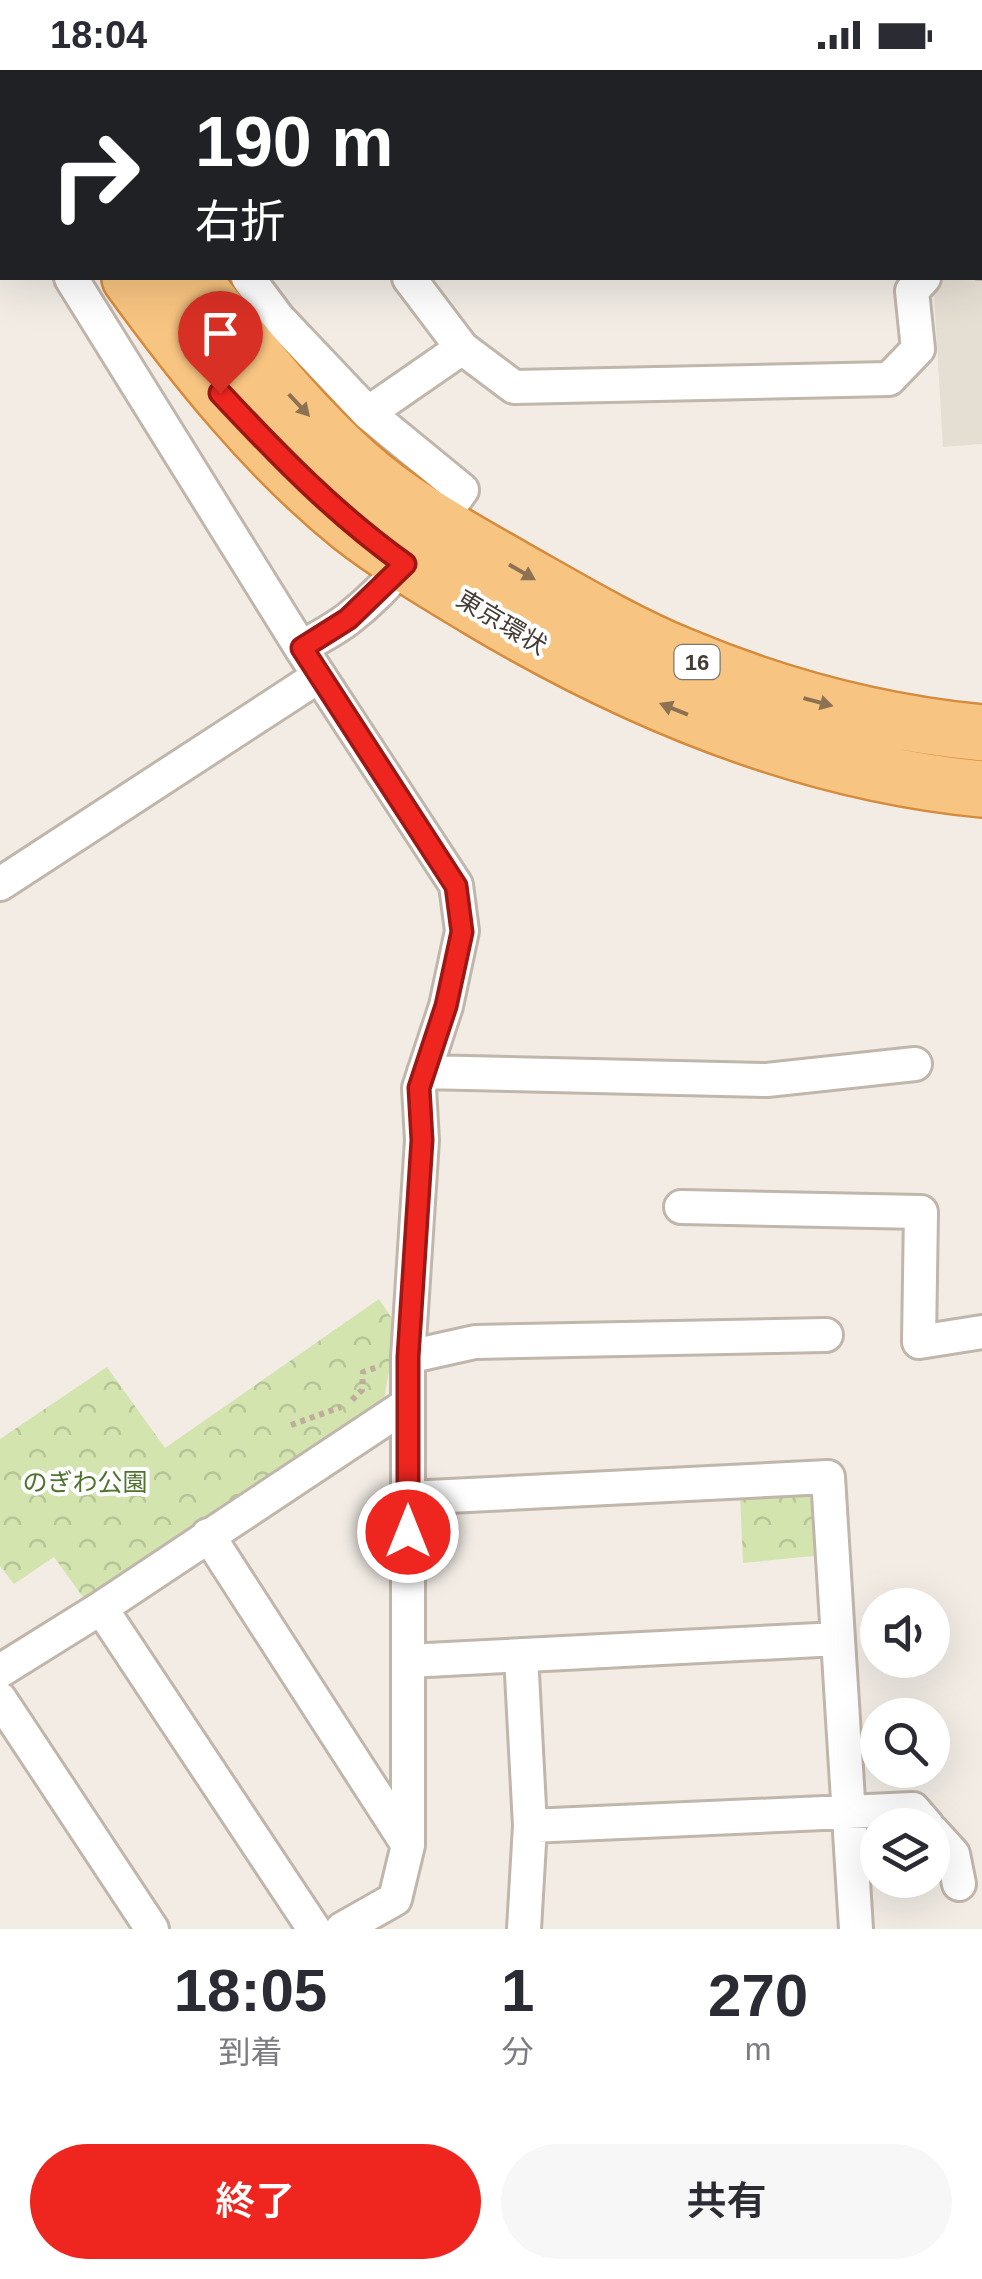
<!DOCTYPE html>
<html lang="ja">
<head>
<meta charset="utf-8">
<style>
	body { margin:0; font-family:Helvetica,"Noto Sans JP",sans-serif; background:#f7f7f7; color:#2b2b33; height:100vh; display:flex; flex-direction:column; font-size:38px; white-space:nowrap }
	* { box-sizing:border-box; margin:0 }
	p { font-size:32px; color:#7c7c81 }
	.icon { flex:none; width:55px; height:55px; fill:none; stroke:currentColor; stroke-width:2; stroke-linecap:round; stroke-linejoin:round }
	.map { position:relative; height:1859px; overflow:hidden }
	.drawer { display:flex; flex-direction:column; background:#fff; flex:1 }
	.drawer>* { flex:none }
	.top-card { position:absolute; left:0px; top:0px; width:982px; height:210px; box-shadow:0 10px 40px #0002; background:#202124; color:#fff; overflow:hidden }
	.buttons { position:absolute; left:860px; top:1518px; display:grid; gap:20px }
	.buttons a { display:grid; place-items:center; width:90px; height:90px; border-radius:50%; background:#fff; box-shadow:0 10px 40px #0002; font-size:50px }
	.pin { position:absolute; display:grid; place-items:center; width:85px; height:85px; color:#fff; margin:-102px -42px; border-radius:50% 50% 50% 0; rotate:-45deg; box-shadow:0 0 10px #0007 }
	.pin .icon { rotate:45deg }
	.me { position:absolute; width:110px; margin:-55px; rotate:0deg; stroke-linejoin:round; filter:drop-shadow(0 0 8px #0008) }
	.turn { display:flex; align-items:center; gap:35px; height:210px; padding:0 30px; font-size:45px }
	.turn .icon { width:130px; height:130px; stroke-width:2.5 }
	.turn b { display:block; font-size:70px; line-height:85px }
	.eta { display:flex; justify-content:space-evenly; align-items:center; height:170px; text-align:center }
	.eta b { font-size:60px; font-weight:600; line-height:70px }
	.button { display:flex; gap:20px; margin-top:auto; padding:20px 30px }
	.button a { flex:1; height:115px; border-radius:60px; background:#ef251f; color:#fff; font-size:40px; font-weight:600; line-height:115px; text-align:center }
	.button a+a { background:#f7f7f7; color:#2b2b33 }
	.status { display:flex; justify-content:space-between; align-items:center; height:70px; padding:0 50px; background:#fff; direction:ltr }
	.status svg { height:28px; fill:currentColor }
	.map>svg:first-child { display:block }
</style>
</head>
<body>
<div class="status"><b>18:04</b><svg viewBox="0 0 49 12"><path d="M0 12V9h3v3zM5 12V6h3v6zM10 12V3h3v9zM15 12V0h3v12zM26 1h20v11H26zM47 4h2v5h-2z"/></svg></div>
<div class="map">
<svg width="982" height="1859" viewBox="0 0 982 1859">
	<defs>
		<pattern id="park-crowns" width="20" height="18" patternUnits="userSpaceOnUse" patternTransform="scale(2.5)"><rect width="20" height="18" fill="#d3e4af"/><path d="M2 6a3 3 0 1 1 6 0M12 15a3 3 0 1 1 6 0" fill="none" stroke="#b6c497"/></pattern>
	</defs>
	<rect width="100%" height="100%" fill="#f2ece5"/>
	<path fill="#e5ded3" d="M982,203V374L943,377L933,208H980Z"/>
	<path fill="url(#park-crowns)" d="M379,1229L397,1256L383,1335L85,1530L54,1487L14,1514L0,1496V1369L107,1297L165,1378Z
		M802,1419L820,1436L824,1485L743,1493L740,1424Z"/>
	<g fill="none" stroke-linecap="round" stroke-linejoin="round">
		<g stroke="#c0b6ab" stroke-width="38">
			<path id="minor" d="M106,0L108,2
				M272,0L274,2
				M0,94L2,98
				M980,192H982
				M71,208L301,578L456,815L462,861L446,936L419,1018L422,1070L408,1287V1775L395,1829L342,1859
				M248,208L278,248L368,343L462,420C429,466 393,514 348,549C334,560 317,568 301,578
				M409,208L462,278L514,317L889,309L918,279L912,221L924,208
				M368,343L462,278
				M0,814L319,606
				M424,1002L767,1010L915,994
				M681,1137L921,1142L919,1272L982,1262
				M408,1287L475,1272L826,1265
				M208,1465L408,1775
				M101,1538L314,1859
				M838,1569L856,1859
				M521,1585L530,1756L524,1859
				M408,1591L838,1569L828,1407L408,1428
				M0,1601L101,1538L408,1334
				M0,1629L152,1859
				M530,1756L913,1739L927,1755
				M932,1761L953,1784L959,1814"/>
		</g>
		<g stroke="#d58b3c" stroke-width="60">
			<path id="trunk" d="M42,0L43,2
				M0,14L2,18
				M130,208C194,296 266,387 352,456C392,487 436,513 479,539C633,631 802,702 982,719
				M190,208C243,271 294,339 356,394C404,437 460,467 514,498C569,529 624,562 682,586C777,626 879,653 982,663"/>
		</g>
		<path stroke="#bead9a" stroke-width="6" stroke-dasharray="5 5" stroke-linecap="butt" d="M352,1330L362,1320L363,1302L378,1297
			M291,1355L341,1337"/>
		<use href="#minor" stroke="#fff" stroke-width="32"/>
		<use href="#trunk" stroke="#f8c481" stroke-width="55"/>
	</g>
	<defs><path id="oneway-solid" d="M-6-.8H1V-3.2L6.5 0L1 3.2V.8H-6Z" transform="scale(2.5)"/></defs>
	<g fill="#8c7253">
		<use href="#oneway-solid" transform="translate(299 335) rotate(47)"/>
		<use href="#oneway-solid" transform="translate(522 502) rotate(30)"/>
		<use href="#oneway-solid" transform="translate(818 632) rotate(15)"/>
		<use href="#oneway-solid" transform="translate(674 639) rotate(-158)"/>
	</g>
	<g fill="none" stroke-linecap="round" stroke-linejoin="round">
		<g stroke="#9b1814" stroke-width="25">
			<path id="route" d="M220,323C278,385 335,444 405,494L348,549L302,578L456,816L462,862L446,936L419,1018L422,1070L408,1287V1462"/>
		</g>
		<use href="#route" stroke="#ef251f" stroke-width="18"/>
	</g>
	<g text-anchor="middle" dominant-baseline="central" stroke-width="8" stroke-linejoin="round" paint-order="stroke">
		<rect fill="#fff" stroke="#7c7672" stroke-width="2.5" x="674.5" y="575" width="45" height="34" rx="8"/>
		<g font-size="22" font-weight="bold" fill="#443c35">
			<text x="697" y="592">16</text>
		</g>
		<g font-size="25" fill="#443c35" stroke="#fff">
			<text transform="translate(502 552) rotate(31)">東京環状</text>
		</g>
		<g font-size="25" fill="#4f722c" stroke="#fff">
			<text x="85" y="1412">のぎわ公園</text>
		</g>
	</g>
</svg>
<div class="buttons">
<a><svg class="icon" aria-label="sound" viewBox="0 0 24 24"><path d="M4 9h4l5-4v14l-5-4H4zM17 9q2 3 0 6"/></svg></a>
<a><svg class="icon" aria-label="search" viewBox="0 0 24 24"><circle cx="10" cy="10" r="6"/><path d="M15 15l6 6"/></svg></a>
<a><svg class="icon" aria-label="layers" viewBox="0 0 24 24"><path d="M12 4l9 5-9 5-9-5zM3 14l9 5 9-5"/></svg></a>
</div>
<div class="pin" style="left:220px;top:323px;background:#d93025"><svg class="icon" aria-label="arrive" viewBox="0 0 24 24"><path d="M6 21V4h12l-3 4 3 4H6"/></svg></div>
<svg class="me" style="left:408px;top:1462px" viewBox="-20 -20 40 40"><circle r="17" fill="#ef251f" stroke="#fff" stroke-width="3"/><path d="M0-11L8 9 0 5-8 9z" fill="#fff"/></svg>
<div class="top-card">
<div class="turn"><svg class="icon" aria-label="right" viewBox="0 0 24 24"><path d="M7 20v-9h11M14 6l5 5-5 5"/></svg><div><b>190 m</b>右折</div></div>
</div>
</div>
<section class="drawer">
<div class="eta">
<div><b>18:05</b><p>到着</p></div>
<div><b>1</b><p>分</p></div>
<div><b>270</b><p>m</p></div>
</div>
<div class="button"><a>終了</a><a>共有</a></div>
</section>
</body>
</html>
